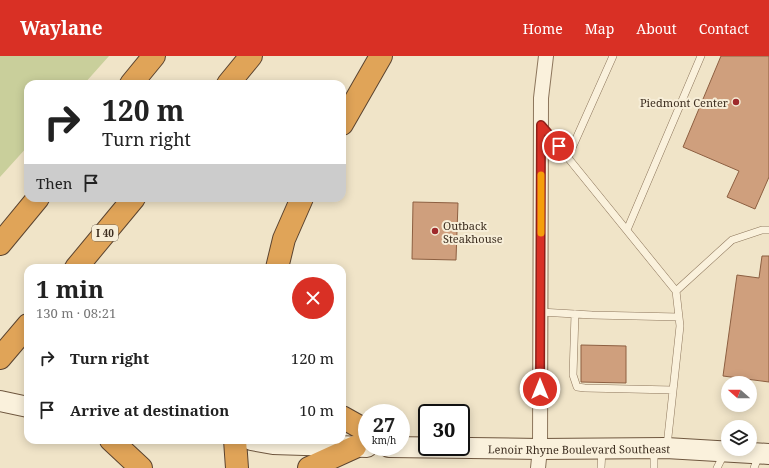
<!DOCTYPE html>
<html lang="en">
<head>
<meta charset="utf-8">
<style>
	body { margin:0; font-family:"Noto Serif",serif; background:#f6f6f6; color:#222; height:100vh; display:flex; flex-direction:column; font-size:15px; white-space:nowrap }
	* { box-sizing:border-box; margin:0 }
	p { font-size:13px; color:#767676 }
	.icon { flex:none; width:22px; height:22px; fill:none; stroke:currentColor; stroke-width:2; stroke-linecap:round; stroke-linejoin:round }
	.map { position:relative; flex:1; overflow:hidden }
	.drawer { position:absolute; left:24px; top:208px; width:322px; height:180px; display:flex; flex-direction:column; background:#fff; border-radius:12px; box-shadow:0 2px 10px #0003 }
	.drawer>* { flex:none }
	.guide { position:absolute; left:24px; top:24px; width:322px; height:122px; border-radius:12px; box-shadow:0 2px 10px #0003; background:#fff; color:#222; overflow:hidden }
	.needle { width:26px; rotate:291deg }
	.fabs { position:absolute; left:721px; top:320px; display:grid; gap:8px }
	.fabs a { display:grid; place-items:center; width:36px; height:36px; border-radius:50%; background:#fff; box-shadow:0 2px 10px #0003; font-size:20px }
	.speed { position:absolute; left:358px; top:348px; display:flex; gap:8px; font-size:20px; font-weight:700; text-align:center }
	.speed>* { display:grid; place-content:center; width:52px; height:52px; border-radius:50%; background:#fff; box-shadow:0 2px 10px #0003; line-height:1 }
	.speed small { font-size:10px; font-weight:400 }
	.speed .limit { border:2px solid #111; border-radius:6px; background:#fff; color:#111 }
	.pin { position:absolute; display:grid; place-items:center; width:34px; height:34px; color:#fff; margin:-17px; border:2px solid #fff; border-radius:50%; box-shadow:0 1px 4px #0007 }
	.me { position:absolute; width:44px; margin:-22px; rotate:0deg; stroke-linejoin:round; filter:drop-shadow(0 0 3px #0008) }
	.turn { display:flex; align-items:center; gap:14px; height:84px; padding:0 12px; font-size:18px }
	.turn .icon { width:52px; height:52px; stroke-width:2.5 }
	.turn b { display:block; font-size:28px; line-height:34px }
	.then { display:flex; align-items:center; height:38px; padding:0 12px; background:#0003; gap:8px; font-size:15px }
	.round { display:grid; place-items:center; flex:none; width:42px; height:42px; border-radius:21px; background:#f6f6f6 }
	.head { display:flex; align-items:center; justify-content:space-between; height:68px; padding:0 12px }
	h1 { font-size:24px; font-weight:700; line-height:30px }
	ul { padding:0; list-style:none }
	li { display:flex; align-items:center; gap:12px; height:52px; padding:0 12px }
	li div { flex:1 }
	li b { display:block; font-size:15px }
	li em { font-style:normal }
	header { display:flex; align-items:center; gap:24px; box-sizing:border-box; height:56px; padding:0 20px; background:#d93025; color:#fff }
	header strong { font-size:19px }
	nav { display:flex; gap:22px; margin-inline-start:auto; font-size:14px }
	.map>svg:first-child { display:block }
</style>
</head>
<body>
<header>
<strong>Waylane</strong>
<nav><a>Home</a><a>Map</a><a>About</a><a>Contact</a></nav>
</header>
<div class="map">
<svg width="769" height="412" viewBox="0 0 769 412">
	<rect width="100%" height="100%" fill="#f0e4c8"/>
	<path fill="#c9cf9b" d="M0,0H109L84,28H28V90L0,121Z"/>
	<path fill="#cf9f7d" stroke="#8d5f41" d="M721,0H769V121L755,153L727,141L739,115L683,91Z
		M413,146L458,147L456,204L412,203Z
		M762,200H769V326L723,320L737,219L759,222Z
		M581,289L626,290V327L581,326Z"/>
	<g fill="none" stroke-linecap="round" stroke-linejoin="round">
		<g stroke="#8d765c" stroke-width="8">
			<path id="service" d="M543,71L676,235L680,270L667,390
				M568,101L613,0
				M627,174L701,0
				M676,235L732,184L762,174H769
				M540,256L592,259L679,261
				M575,258L573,319L577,331L585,332L673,334
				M654,394V412
				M601,412L602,394
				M717,412L724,398
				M754,412L759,399"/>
		</g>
		<g stroke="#8d765c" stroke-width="16">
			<path id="minor" d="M538,412L540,393L541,42L546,0"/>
		</g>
		<g stroke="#6f573f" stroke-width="22">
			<g id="secondary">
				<path d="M0,345L28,351"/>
				<path d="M251,384L273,388L367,391"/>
				<path id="s1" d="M389,391L540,393L666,392L769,398"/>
			</g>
		</g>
		<g stroke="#5b4430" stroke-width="24">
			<path id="motorway" d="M131,28L154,0
				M228,28L251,0
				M342,68L381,0
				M0,188L38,142
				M76,212L134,142
				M277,212L284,183L302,142
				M0,302L28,269
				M342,361L367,375
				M111,384L141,412
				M235,384L237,412
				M309,412L355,391"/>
		</g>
		<use href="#service" stroke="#faf1dc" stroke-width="7"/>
		<use href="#minor" stroke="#faf1dc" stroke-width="14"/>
		<use href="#secondary" stroke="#faf1dc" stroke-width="20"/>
		<use href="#motorway" stroke="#e0a458" stroke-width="22"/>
	</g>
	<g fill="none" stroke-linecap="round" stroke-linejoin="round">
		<g stroke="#8d1f18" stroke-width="10">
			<path id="route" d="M540,333L541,69L559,90"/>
		</g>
		<use href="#route" stroke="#d93025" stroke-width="7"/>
		<path stroke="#f59e0b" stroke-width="7" d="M541,177V119"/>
	</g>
	<g fill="#9e2a2b" stroke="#f7eed8" stroke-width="1.5">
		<circle cx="736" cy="46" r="4"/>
		<circle cx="435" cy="175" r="4"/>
	</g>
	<g text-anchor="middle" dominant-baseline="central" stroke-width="4" stroke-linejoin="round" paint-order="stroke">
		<rect fill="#f7eed8" stroke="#756857" stroke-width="1" x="92" y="169" width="26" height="16" rx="3"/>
		<g font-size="10" font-weight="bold" fill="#3d2e20">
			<text x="105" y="177">I 40</text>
		</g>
		<g font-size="11" fill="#3d2e20" stroke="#f7eed8" text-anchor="end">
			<text x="728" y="46">Piedmont Center</text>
			<text x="443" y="169" text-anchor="start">Outback<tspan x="443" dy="13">Steakhouse</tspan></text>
		</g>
		<g font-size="11" fill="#3d2e20" stroke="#f7eed8">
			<text stroke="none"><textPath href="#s1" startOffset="190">Lenoir Rhyne Boulevard Southeast</textPath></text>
		</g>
	</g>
</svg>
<div class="fabs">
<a><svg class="needle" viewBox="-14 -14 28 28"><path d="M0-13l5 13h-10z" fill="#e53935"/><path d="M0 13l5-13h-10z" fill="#767676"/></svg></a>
<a><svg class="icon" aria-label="layers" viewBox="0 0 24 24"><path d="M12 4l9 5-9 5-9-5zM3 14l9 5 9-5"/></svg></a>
</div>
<div class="speed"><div>27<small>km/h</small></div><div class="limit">30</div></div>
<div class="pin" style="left:559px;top:90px;background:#d93025"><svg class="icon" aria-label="arrive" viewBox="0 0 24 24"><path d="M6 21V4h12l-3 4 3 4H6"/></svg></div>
<svg class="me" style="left:540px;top:333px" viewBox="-20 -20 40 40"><circle r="17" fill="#d93025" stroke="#fff" stroke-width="3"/><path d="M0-11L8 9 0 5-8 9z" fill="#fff"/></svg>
<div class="guide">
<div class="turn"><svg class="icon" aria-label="right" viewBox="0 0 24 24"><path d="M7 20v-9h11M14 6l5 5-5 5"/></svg><div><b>120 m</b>Turn right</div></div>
<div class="then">Then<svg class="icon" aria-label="arrive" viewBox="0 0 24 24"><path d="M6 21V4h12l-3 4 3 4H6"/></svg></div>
</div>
<section class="drawer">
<div class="head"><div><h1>1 min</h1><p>130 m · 08:21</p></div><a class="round" style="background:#d93025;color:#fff"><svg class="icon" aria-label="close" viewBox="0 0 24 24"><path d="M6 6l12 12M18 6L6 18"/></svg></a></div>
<ul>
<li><svg class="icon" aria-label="right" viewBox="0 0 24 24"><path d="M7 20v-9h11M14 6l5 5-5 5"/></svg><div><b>Turn right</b></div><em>120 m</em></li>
<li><svg class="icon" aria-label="arrive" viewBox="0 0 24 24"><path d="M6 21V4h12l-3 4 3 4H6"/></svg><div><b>Arrive at destination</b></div><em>10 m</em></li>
</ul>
</section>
</div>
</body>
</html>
